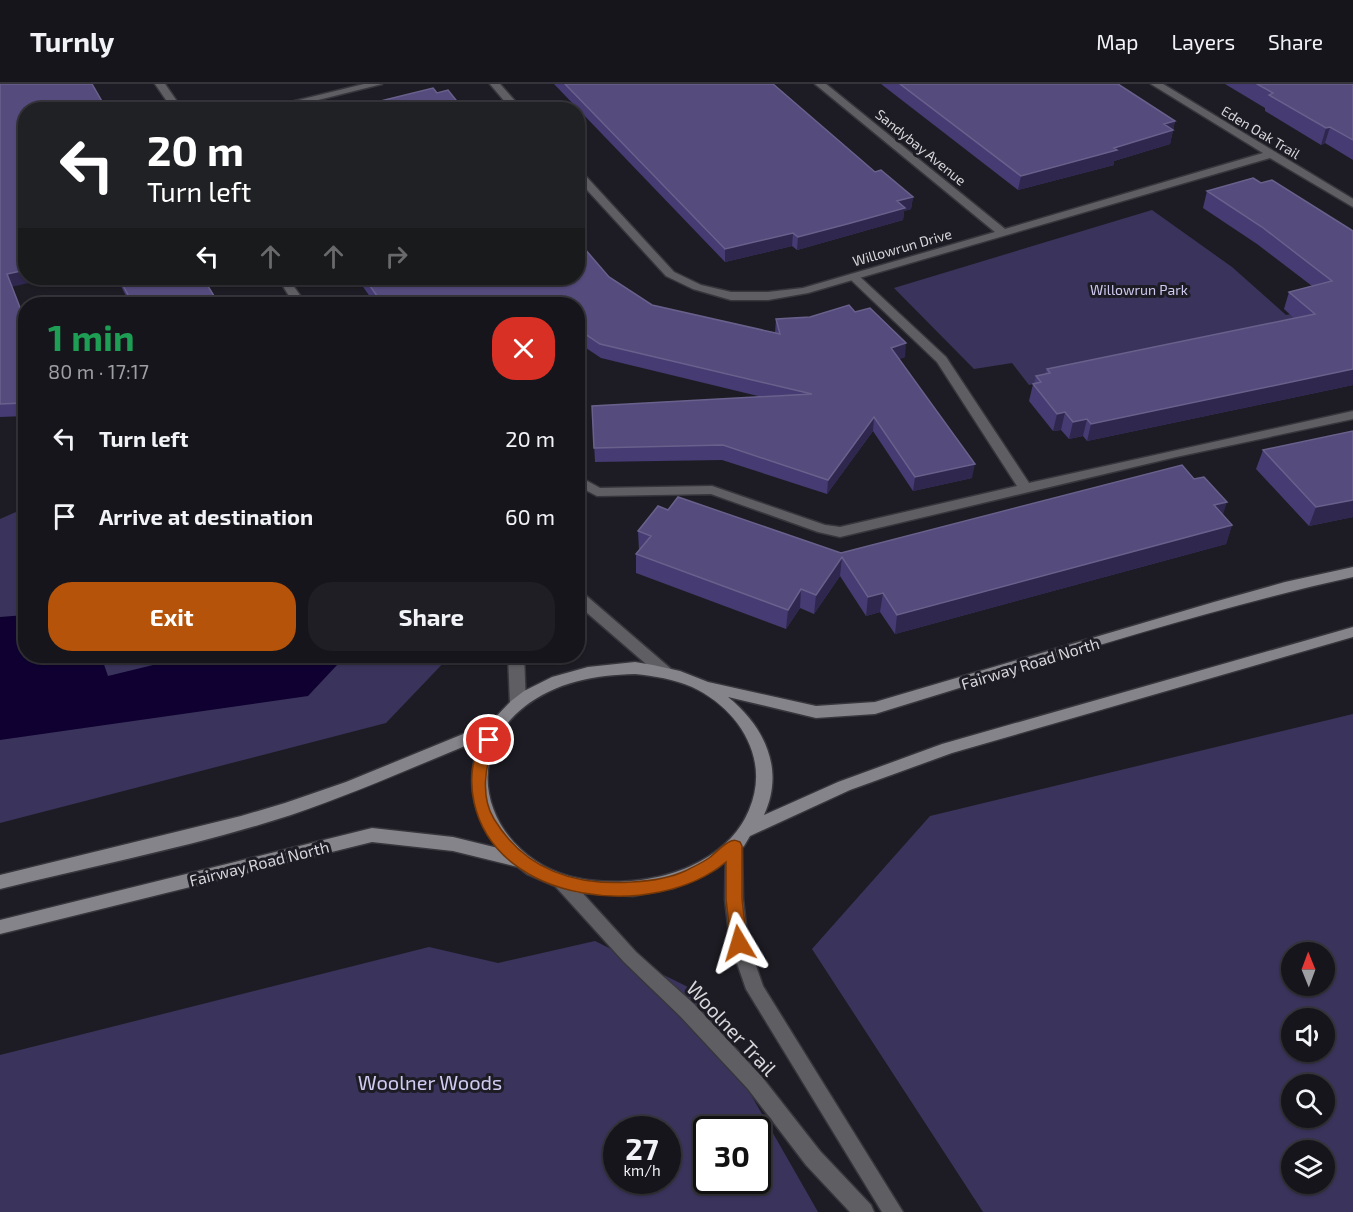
<!DOCTYPE html>
<html lang="en">
<head>
<meta charset="utf-8">
<style>
	body { margin:0; font-family:"Exo 2",sans-serif; background:#1f1e24; color:#f1f3f6; height:100vh; display:flex; flex-direction:column; font-size:22px; white-space:nowrap }
	* { box-sizing:border-box; margin:0 }
	p { font-size:20px; color:#9e9fa3 }
	.icon { flex:none; width:33px; height:33px; fill:none; stroke:currentColor; stroke-width:2; stroke-linecap:round; stroke-linejoin:round }
	.map { position:relative; flex:1; overflow:hidden }
	.details { position:absolute; left:18px; top:213px; width:567px; height:366px; display:flex; flex-direction:column; background:#16151b; border-radius:24px; box-shadow:0 2px 4px #0004,0 0 0 2px #35343a }
	.details>* { flex:none }
	.banner { position:absolute; left:18px; top:18px; width:567px; height:183px; border-radius:24px; box-shadow:0 2px 4px #0004,0 0 0 2px #35343a; background:#202124; color:#fff; overflow:hidden }
	.needle { width:39px; rotate:359deg }
	.controls { position:absolute; left:1281px; top:858px; display:grid; gap:12px }
	.controls a { display:grid; place-items:center; width:54px; height:54px; border-radius:50%; background:#16151b; box-shadow:0 2px 4px #0004,0 0 0 2px #35343a; font-size:30px }
	.speed { position:absolute; left:603px; top:1032px; display:flex; gap:12px; font-size:30px; font-weight:700; text-align:center }
	.speed>* { display:grid; place-content:center; width:78px; height:78px; border-radius:50%; background:#16151b; box-shadow:0 2px 4px #0004,0 0 0 2px #35343a; line-height:1 }
	.speed small { font-size:15px; font-weight:400 }
	.speed .limit { border:3px solid #111; border-radius:9px; background:#fff; color:#111 }
	.pin { position:absolute; display:grid; place-items:center; width:51px; height:51px; color:#fff; margin:-26px; border:3px solid #fff; border-radius:50%; box-shadow:0 2px 6px #0007 }
	.me { position:absolute; width:66px; margin:-33px; rotate:353deg; stroke-linejoin:round; filter:drop-shadow(0 0 4px #0008) }
	.turn { display:flex; align-items:center; gap:21px; height:126px; padding:0 30px; font-size:27px }
	.turn .icon { width:78px; height:78px; stroke-width:2.5 }
	.turn b { display:block; font-size:42px; line-height:51px }
	.lanes { display:flex; align-items:center; height:57px; padding:0 30px; background:#0003; justify-content:center; gap:30px; direction:ltr }
	.lanes .off { opacity:.35 }
	.round { display:grid; place-items:center; flex:none; width:63px; height:63px; border-radius:24px; background:#1f1e24 }
	.summary { display:flex; align-items:center; justify-content:space-between; height:102px; padding:0 30px }
	h1 { font-size:36px; font-weight:700; line-height:45px; color:#1e9e55 }
	.action { display:flex; gap:12px; margin-top:auto; padding:12px 30px }
	.action a { flex:1; height:69px; border-radius:24px; background:#b45309; color:#fff; font-size:24px; font-weight:700; line-height:69px; text-align:center }
	.action a+a { background:#1f1e24; color:#f1f3f6 }
	ul { padding:0; list-style:none }
	li { display:flex; align-items:center; gap:18px; height:78px; padding:0 30px }
	li div { flex:1 }
	li b { display:block; font-size:22px }
	li em { font-style:normal }
	header { display:flex; align-items:center; gap:36px; box-sizing:border-box; height:84px; padding:0 30px; background:#16151b; border-bottom:2px solid #35343a }
	header strong { font-size:28px }
	nav { display:flex; gap:33px; margin-inline-start:auto; font-size:21px }
	.map>svg:first-child { display:block }
</style>
</head>
<body>
<header>
<strong>Turnly</strong>
<nav><a>Map</a><a>Layers</a><a>Share</a></nav>
</header>
<div class="map">
<svg width="1353" height="1128" viewBox="0 0 1353 1128">
	<rect width="100%" height="100%" fill="#1d1c24"/>
	<path fill="#3a345c" fill-rule="evenodd" d="M1152,126L1232,183L1286,231L1353,218V235L1029,301L1012,279L974,285L894,204Z
		M25,424L26,572H450L386,639L0,739V435Z
		M1353,630V1128H983L812,865L930,732ZM1292,868H1324V902H1292ZM1292,934H1324V968H1292ZM1292,1000H1324V1034H1292ZM1292,1066H1324V1100H1292Z
		M595,857L690,904L818,1128H0V971L429,863L498,879ZM616,1046H668V1096H616ZM706,1046H758V1096H706Z"/>
	<path fill="#0f0031" d="M25,531L26,572H101L108,592L190,572H337L338,580L308,612L0,656V533Z"/>
	<g fill="none" stroke-linecap="round" stroke-linejoin="round">
		<g stroke="#37363d" stroke-width="3">
			<path id="service" d="M854,190L858,191L946,273L1029,399L1353,327V335L1176,373L840,453L818,448L711,410L597,412L578,402V392L600,404L712,402L825,441L840,443L1017,402L937,278L850,195V191Z"/>
		</g>
		<g stroke="#37363d" stroke-width="3">
			<path id="minor" d="M364,0H382L278,26H258Z
				M490,0H500L523,26H512Z
				M815,0H826L1005,145L1263,69L1151,0H1163L1353,115V123L1270,74L808,209L768,216H731L693,205L666,192L578,96V87L582,88L674,188L701,201L731,208H768L803,204L995,148Z
				M734,755L740,757L742,762L743,815L748,859L763,902L903,1128H882L746,905L730,859L725,815L726,762L728,757Z
				M561,790L567,792L636,868L694,920L762,993L820,1067L871,1121L874,1128H850L806,1081L748,1005L680,932L624,878L555,802L552,797L555,792Z"/>
		</g>
		<g stroke="#37363d" stroke-width="3">
			<path id="tertiary" d="M155,0H165L183,26H173Z
				M278,194H288L306,220H294Z
				M578,508L583,509L670,584L673,588L670,592H660L578,521Z
				M508,572H524L526,620L523,624H513L510,620Z"/>
		</g>
		<g stroke="#37363d" stroke-width="3">
			<path id="secondary" d="M1353,483V493C1191,529 1033,582 875,630L816,634L728,613C765,643 785,686 764,731L838,698L942,660L1353,543V553L952,669L850,706L750,752L744,762L716,785L674,804L633,812L579,809L555,802L527,790L518,783L453,767L372,758L0,850V836L372,744L453,753L498,764C473,732 463,694 482,655C418,681 356,709 291,731C196,762 97,781 0,805V791L241,732L285,719L346,698L490,639L511,617L524,607L552,593L588,583L635,578L653,581L680,587L708,598L816,622L875,618L1214,518L1285,498ZM635,590C654,592 674,595 692,603C739,625 771,675 749,726C723,789 632,808 572,793C493,773 454,679 524,623C556,598 595,591 635,590Z"/>
		</g>
		<use href="#service" fill="#5f5f63" fill-rule="evenodd"/>
		<use href="#minor" fill="#5f5f63" fill-rule="evenodd"/>
		<use href="#tertiary" fill="#5f5f63" fill-rule="evenodd"/>
		<use href="#secondary" fill="#84848a" fill-rule="evenodd"/>
	</g>
	<path fill="#463b72" d="M0,0L26,26L11,203L26,239V332L0,333Z
		M554,0H773L875,88L913,113L911,125L904,127L903,136L797,166L792,162L725,178Z
		M881,0H1118L1175,37L1170,60L1114,77V81L1018,106Z
		M1225,0H1353V76L1325,59L1321,61L1265,27V24Z
		M1261,99L1353,147V301L1087,357L1083,352L1069,355L1061,346L1053,347L1029,317L1033,300H1034L1036,292L1045,290L1047,285L1295,235L1284,225L1289,208L1312,202L1257,160L1203,124L1207,107Z
		M609,193L652,221L775,249L776,235L810,233L855,228L905,273L899,275L972,394L913,407L873,347L827,410L722,376L595,378L592,322L762,313L601,274L580,260H578V220H375L357,194Z
		M117,194H203L219,220H130Z
		M1353,347V433L1309,442L1256,385L1263,366Z
		M668,426L841,469L1223,431L1232,441L1226,460L895,550L880,528L866,532L840,492L814,530L800,524L786,545L636,489V470L639,466L638,447Z"/>
	<path fill="#2f274e" d="M1175,37L1170,60L1114,77V81L1018,106L1021,92L1114,64L1164,40Z
		M1330,43L1325,59L1321,61L1326,44Z
		M913,113L911,125L904,127L903,136L797,166L798,153L897,117Z
		M793,149L792,162L725,178V165Z
		M26,186V194H51L11,203L7,190Z
		M578,246H579L580,260H578Z
		M906,259L905,273L889,278L891,264Z
		M1353,285V301L1087,357L1091,340Z
		M26,312V325L23,319Z
		M1065,328L1061,346L1053,347L1057,330Z
		M874,333L873,347L827,410L828,396Z
		M1087,335L1083,352L1069,355L1073,338Z
		M975,380L972,394L913,407L915,393Z
		M1353,416V433L1309,442L1316,423Z
		M1227,418L1221,437L1214,421Z
		M1232,441L1226,460L895,550L897,531Z
		M842,473L840,492L814,530L816,511Z
		M801,505L800,524L786,545L788,526Z
		M883,509L880,528L866,532L868,513Z"/>
	<path fill="#554b7d" stroke="#69618c" stroke-width="1.5" d="M0,0H92L107,26H26V186L7,190L26,239V312L23,319L0,320Z
		M565,0H773L875,88L881,86L913,113L897,117L905,124L851,139L798,153L793,149L725,165Z
		M900,0H1118L1175,37L1164,40L1173,46L1114,64L1117,66L1021,92Z
		M1257,0H1353V56L1330,43L1326,44L1269,11L1273,9Z
		M433,4L437,9L448,6L464,26H344Z
		M1253,94L1261,99L1272,96L1353,147V285L1091,340L1087,335L1073,338L1065,328L1057,330L1033,300L1041,298L1036,292L1050,289L1047,285L1315,230L1289,208L1332,197L1262,143L1207,107Z
		M578,157L609,193L652,221L780,250L776,235L810,233L849,221L855,228L870,224L906,259L891,264L975,380L915,393L874,333L828,396L723,361L594,364L592,322L812,310L600,260L579,246H578V220H383L364,194H578Z
		M119,194H203L219,220H133Z
		M1353,347V416L1316,423L1263,366Z
		M1182,381L1194,395L1204,393L1227,418L1214,421L1232,441L897,531L883,509L868,513L842,473L816,511L801,505L788,526L636,470L651,452L638,447L658,422L668,426L678,413L841,469Z"/>
	<path fill="#b45309" stroke="#753606" stroke-width="1.5" d="M489,651L494,652L496,656C485,679 480,712 494,735C525,786 575,802 632,798C650,797 668,795 685,787C693,783 702,779 709,774C716,769 723,760 731,757C735,756 735,756 740,758L742,762V815L747,859L745,864L739,866L734,864L731,859L726,815V778C655,837 496,821 474,718C469,694 472,674 484,652Z"/>
	<g text-anchor="middle" dominant-baseline="central" stroke-width="6" stroke-linejoin="round" paint-order="stroke">
		<g font-size="14" fill="#d5d5da" stroke="#1d1c24">
			<text transform="translate(1261 48) rotate(31)">Eden Oak Trail</text>
			<text transform="translate(921 63) rotate(39)">Sandybay Avenue</text>
			<text transform="translate(902 163) rotate(-16)">Willowrun Drive</text>
		</g>
		<g font-size="14" fill="#cfcbf1" stroke="#1d1c24">
			<text x="1139" y="205">Willowrun Park</text>
		</g>
		<g font-size="16" fill="#d5d5da" stroke="#1d1c24">
			<text transform="translate(1030 579) rotate(-17)">Fairway Road North</text>
			<text transform="translate(259 779) rotate(-14)">Fairway Road North</text>
		</g>
		<g font-size="20" fill="#d5d5da" stroke="#1d1c24">
			<text transform="translate(732 944) rotate(47)">Woolner Trail</text>
		</g>
		<g font-size="20" fill="#cfcbf1" stroke="#1d1c24">
			<text x="430" y="998">Woolner Woods</text>
		</g>
	</g>
</svg>
<div class="controls">
<a><svg class="needle" viewBox="-14 -14 28 28"><path d="M0-13l5 13h-10z" fill="#e53935"/><path d="M0 13l5-13h-10z" fill="#9e9fa3"/></svg></a>
<a><svg class="icon" aria-label="sound" viewBox="0 0 24 24"><path d="M4 9h4l5-4v14l-5-4H4zM17 9q2 3 0 6"/></svg></a>
<a><svg class="icon" aria-label="search" viewBox="0 0 24 24"><circle cx="10" cy="10" r="6"/><path d="M15 15l6 6"/></svg></a>
<a><svg class="icon" aria-label="layers" viewBox="0 0 24 24"><path d="M12 4l9 5-9 5-9-5zM3 14l9 5 9-5"/></svg></a>
</div>
<div class="speed"><div>27<small>km/h</small></div><div class="limit">30</div></div>
<div class="pin" style="left:489px;top:656px;background:#d93025"><svg class="icon" aria-label="arrive" viewBox="0 0 24 24"><path d="M6 21V4h12l-3 4 3 4H6"/></svg></div>
<svg class="me" style="left:739px;top:859px" viewBox="-20 -20 40 40"><path d="M0-17L14 15 0 8-14 15z" fill="#b45309" stroke="#fff" stroke-width="4"/></svg>
<div class="banner">
<div class="turn"><svg class="icon" aria-label="left" viewBox="0 0 24 24"><path d="M17 20v-9H6M10 6l-5 5 5 5"/></svg><div><b>20 m</b>Turn left</div></div>
<div class="lanes"><svg class="icon" aria-label="left" viewBox="0 0 24 24"><path d="M17 20v-9H6M10 6l-5 5 5 5"/></svg><svg class="icon off" aria-label="ahead" viewBox="0 0 24 24"><path d="M12 20V5M6 11l6-6 6 6"/></svg><svg class="icon off" aria-label="ahead" viewBox="0 0 24 24"><path d="M12 20V5M6 11l6-6 6 6"/></svg><svg class="icon off" aria-label="right" viewBox="0 0 24 24"><path d="M7 20v-9h11M14 6l5 5-5 5"/></svg></div>
</div>
<section class="details">
<div class="summary"><div><h1>1 min</h1><p>80 m · 17:17</p></div><a class="round" style="background:#d93025;color:#fff"><svg class="icon" aria-label="close" viewBox="0 0 24 24"><path d="M6 6l12 12M18 6L6 18"/></svg></a></div>
<ul>
<li><svg class="icon" aria-label="left" viewBox="0 0 24 24"><path d="M17 20v-9H6M10 6l-5 5 5 5"/></svg><div><b>Turn left</b></div><em>20 m</em></li>
<li><svg class="icon" aria-label="arrive" viewBox="0 0 24 24"><path d="M6 21V4h12l-3 4 3 4H6"/></svg><div><b>Arrive at destination</b></div><em>60 m</em></li>
</ul>
<div class="action"><a>Exit</a><a>Share</a></div>
</section>
</div>
</body>
</html>
